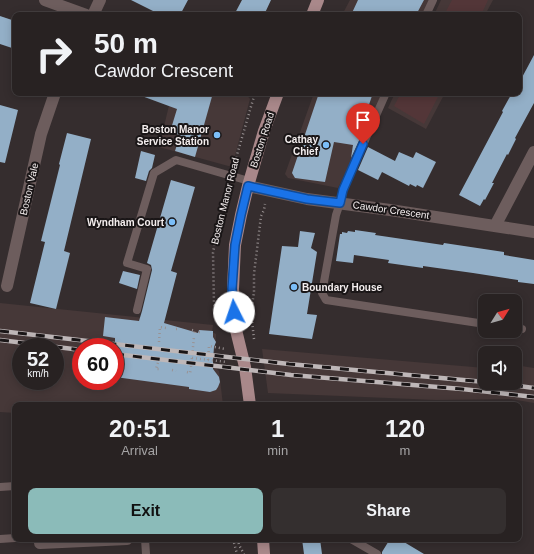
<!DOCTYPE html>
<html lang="en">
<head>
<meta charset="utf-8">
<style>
	body { margin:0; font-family:Helvetica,sans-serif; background:#342f2f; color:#f1f3f6; height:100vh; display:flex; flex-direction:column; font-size:15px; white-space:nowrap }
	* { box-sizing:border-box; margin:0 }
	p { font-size:13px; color:#a5a4a5 }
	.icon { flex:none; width:22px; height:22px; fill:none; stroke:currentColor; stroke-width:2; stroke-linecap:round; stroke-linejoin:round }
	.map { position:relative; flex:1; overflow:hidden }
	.panel { position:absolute; left:12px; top:402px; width:510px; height:140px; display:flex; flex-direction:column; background:#282222; border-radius:8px; box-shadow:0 2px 10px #0003,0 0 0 1px #443f40 }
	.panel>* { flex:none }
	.banner { position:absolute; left:12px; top:12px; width:510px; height:84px; border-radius:8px; box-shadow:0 2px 10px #0003,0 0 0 1px #443f40; background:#282222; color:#f1f3f6; overflow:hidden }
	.needle { width:26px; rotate:53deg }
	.fabs { position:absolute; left:478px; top:294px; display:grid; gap:8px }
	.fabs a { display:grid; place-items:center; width:44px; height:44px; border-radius:8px; background:#282222; box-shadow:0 2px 10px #0003,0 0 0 1px #443f40; font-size:20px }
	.speed { position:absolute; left:12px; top:338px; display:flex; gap:8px; font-size:20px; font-weight:700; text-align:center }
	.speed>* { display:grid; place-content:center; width:52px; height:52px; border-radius:50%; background:#282222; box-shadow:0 2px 10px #0003,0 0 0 1px #443f40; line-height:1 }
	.speed small { font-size:10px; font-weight:400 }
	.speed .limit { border:6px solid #d22; background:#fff; color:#111 }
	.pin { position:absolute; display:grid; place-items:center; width:34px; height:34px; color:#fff; margin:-41px -17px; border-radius:50% 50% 50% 0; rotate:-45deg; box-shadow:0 0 4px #0007 }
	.pin .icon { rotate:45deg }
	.me { position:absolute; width:44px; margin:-22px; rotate:356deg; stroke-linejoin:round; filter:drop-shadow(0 0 3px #0008) }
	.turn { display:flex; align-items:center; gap:14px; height:84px; padding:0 16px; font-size:18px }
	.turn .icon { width:52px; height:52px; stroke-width:2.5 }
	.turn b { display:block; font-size:28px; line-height:34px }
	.eta { display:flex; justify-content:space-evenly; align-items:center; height:68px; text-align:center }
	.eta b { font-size:24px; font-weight:800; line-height:28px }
	.primary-button { display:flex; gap:8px; margin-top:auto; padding:8px 16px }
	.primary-button a { flex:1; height:46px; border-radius:8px; background:#8bbbb9; color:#111; font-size:16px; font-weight:800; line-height:46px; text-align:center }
	.primary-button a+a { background:#342f2f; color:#f1f3f6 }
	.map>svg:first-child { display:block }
</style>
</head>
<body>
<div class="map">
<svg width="534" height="554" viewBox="0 0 534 554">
	<rect width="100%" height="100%" fill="#352d2e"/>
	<path fill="#463838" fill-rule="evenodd" d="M350,0H431L424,15H342Z
		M441,0H493L485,15H434Z
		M172,93H245L250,99L232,167L159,147Z
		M314,93H385L338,188L288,178L285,174Z
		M395,93H445L426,129L388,108Z
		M0,303L213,325L212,332L216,334V337L213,366L216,368L219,371L223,405H15V413L0,412ZM21,347H55V381H21ZM81,347H115V381H81Z
		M262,349L485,368V383H515V365L534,368V403L511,399L436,400L268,393Z"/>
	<path fill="#533638" d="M452,0H488L481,15H444Z
		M401,93H440L424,124L394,106Z"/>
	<path fill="#93afc7" d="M131,0H188L180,15H161Z
		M242,0H271L264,15H234Z
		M358,0H424L416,15H351Z
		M0,16L15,21V49L0,44Z
		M534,55V103L515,138L516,139L508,155L507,154L492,183H494L485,200L484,199L480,206L459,195L503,112L502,111L512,93H519V83Z
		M139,93H213L195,157L175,151L180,135L170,132L177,109L139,95Z
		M319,93H373L360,131L363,132L351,158L353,145L334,142L325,182L295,178L292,173Z
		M0,105L18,110L5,163L0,162Z
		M67,133L91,139L64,251L70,253L56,309L30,303L45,242L41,241L60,165L59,164Z
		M368,147L395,161L399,152L413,158L416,152L436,162L423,188L417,185L416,187L410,184L409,186L382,172L378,180L358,170Z
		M141,151L155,155L152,168L149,171L146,181L135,178Z
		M171,180L195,187L171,271L177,273L164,323L198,333L199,330L213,331V337L216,342L214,347L213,360V369L219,377L220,382L218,387L216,390L210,392L189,389V387L115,377V338L103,336L105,317L139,321L142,311L152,270L151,265L147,263Z
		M355,230L376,233L375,235L382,236L443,245L444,243L504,252V255L534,260V284L518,282V280L473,273L423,266V268L388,263L389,260L354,255L353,263L336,261L340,234H342V232L347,233L348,231L355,232Z
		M300,231L315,233L311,248L317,252L307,314L317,315L312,339L269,334L282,246L298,247Z
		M123,271L140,275L137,289L119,283Z
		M302,539H320L322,554H304Z
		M390,539H399L424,554H382V552Z"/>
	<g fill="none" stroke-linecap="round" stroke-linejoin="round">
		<path stroke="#999293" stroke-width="2.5" stroke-dasharray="1 3" stroke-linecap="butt" d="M234,165L255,93
			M219,312L214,304L213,253L218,224L228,187
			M176,329H180
			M192,330L195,331L194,335
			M199,332H201
			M254,339L251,312L254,292V274L261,216L264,210L265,204
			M159,342L160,327L166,328
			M192,358L227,362
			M159,359L156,369H161
			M208,360L209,346L225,349
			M191,367L194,337
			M172,370L176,371
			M187,372L190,373L191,369
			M233,539L237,554
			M238,539L239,545L244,554"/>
		<path stroke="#6d5d5d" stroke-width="8" d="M426,15L433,0
			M386,93L343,190L340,203L336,215L322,293L326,300L485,324
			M137,310L147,269L127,263L154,173L176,160L249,181
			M515,328L522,329
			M0,487L15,486
			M0,539L15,538
			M145,539L146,554
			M351,539L377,554"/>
		<path stroke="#6d5d5d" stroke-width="12" d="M45,0L86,15
			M93,15L100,0
			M248,186L307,199L390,210L534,232
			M495,226L534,152
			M7,286L41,134L55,93
			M40,543L127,539"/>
		<path stroke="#a9888a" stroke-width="12" d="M312,15L318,0
			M250,405L245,367L236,330L235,319L233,289L235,245L241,215L248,186L264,131L278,93
			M263,539L264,554"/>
		<g stroke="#beb7b8" stroke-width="4.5">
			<path id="rail" d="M0,331L289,364L485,382
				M0,340L81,350
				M115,354L291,375L462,389L534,397
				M496,383L534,388"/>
		</g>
		<use href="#rail" stroke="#1a1617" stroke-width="3" stroke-dasharray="9" stroke-linecap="butt"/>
	</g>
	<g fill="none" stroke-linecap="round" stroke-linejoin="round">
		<g stroke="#114b97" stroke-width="10">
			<path id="route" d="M234,312L232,289L235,245L241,215L248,186L307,199L340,203L343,190L363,144"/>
		</g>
		<use href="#route" stroke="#1a73e8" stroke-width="7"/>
	</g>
	<g fill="#7bbef8" stroke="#1a1617" stroke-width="1.5">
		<circle cx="217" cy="135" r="4"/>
		<circle cx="326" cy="145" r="4"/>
		<circle cx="172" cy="222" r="4"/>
		<circle cx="294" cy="287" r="4"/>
	</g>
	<g text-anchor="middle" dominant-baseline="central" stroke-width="4" stroke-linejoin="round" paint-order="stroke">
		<g font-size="10" font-weight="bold" fill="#f4eeee" stroke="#1a1617" text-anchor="end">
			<text x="209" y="129">Boston Manor<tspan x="209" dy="12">Service Station</tspan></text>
			<text x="318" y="139">Cathay<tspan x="318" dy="12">Chief</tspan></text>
			<text x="164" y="222">Wyndham Court</text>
			<text x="302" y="287" text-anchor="start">Boundary House</text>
		</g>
		<g font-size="10" fill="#f4eeee" stroke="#1a1617">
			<text transform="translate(262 140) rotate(-72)">Boston Road</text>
			<text transform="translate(29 189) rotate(-77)">Boston Vale</text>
			<text transform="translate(225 201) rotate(-76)">Boston Manor Road</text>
			<text transform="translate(391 210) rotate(8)">Cawdor Crescent</text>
		</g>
	</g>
</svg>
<div class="fabs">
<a><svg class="needle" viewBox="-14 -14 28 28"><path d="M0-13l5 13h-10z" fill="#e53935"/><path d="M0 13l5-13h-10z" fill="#a5a4a5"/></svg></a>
<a><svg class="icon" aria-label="sound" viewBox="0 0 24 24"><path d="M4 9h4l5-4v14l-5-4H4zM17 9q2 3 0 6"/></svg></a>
</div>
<div class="speed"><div>52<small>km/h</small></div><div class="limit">60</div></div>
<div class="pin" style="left:363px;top:144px;background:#d93025"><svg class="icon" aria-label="arrive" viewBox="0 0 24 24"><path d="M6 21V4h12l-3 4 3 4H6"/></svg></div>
<svg class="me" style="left:234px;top:312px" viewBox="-20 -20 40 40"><circle r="19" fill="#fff"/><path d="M0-13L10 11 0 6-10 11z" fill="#1a73e8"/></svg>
<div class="banner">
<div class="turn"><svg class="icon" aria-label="right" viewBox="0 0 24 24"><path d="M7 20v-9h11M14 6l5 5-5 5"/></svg><div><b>50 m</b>Cawdor Crescent</div></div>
</div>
<section class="panel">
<div class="eta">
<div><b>20:51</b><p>Arrival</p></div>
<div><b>1</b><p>min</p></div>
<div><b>120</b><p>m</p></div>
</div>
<div class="primary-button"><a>Exit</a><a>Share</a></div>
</section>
</div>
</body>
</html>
